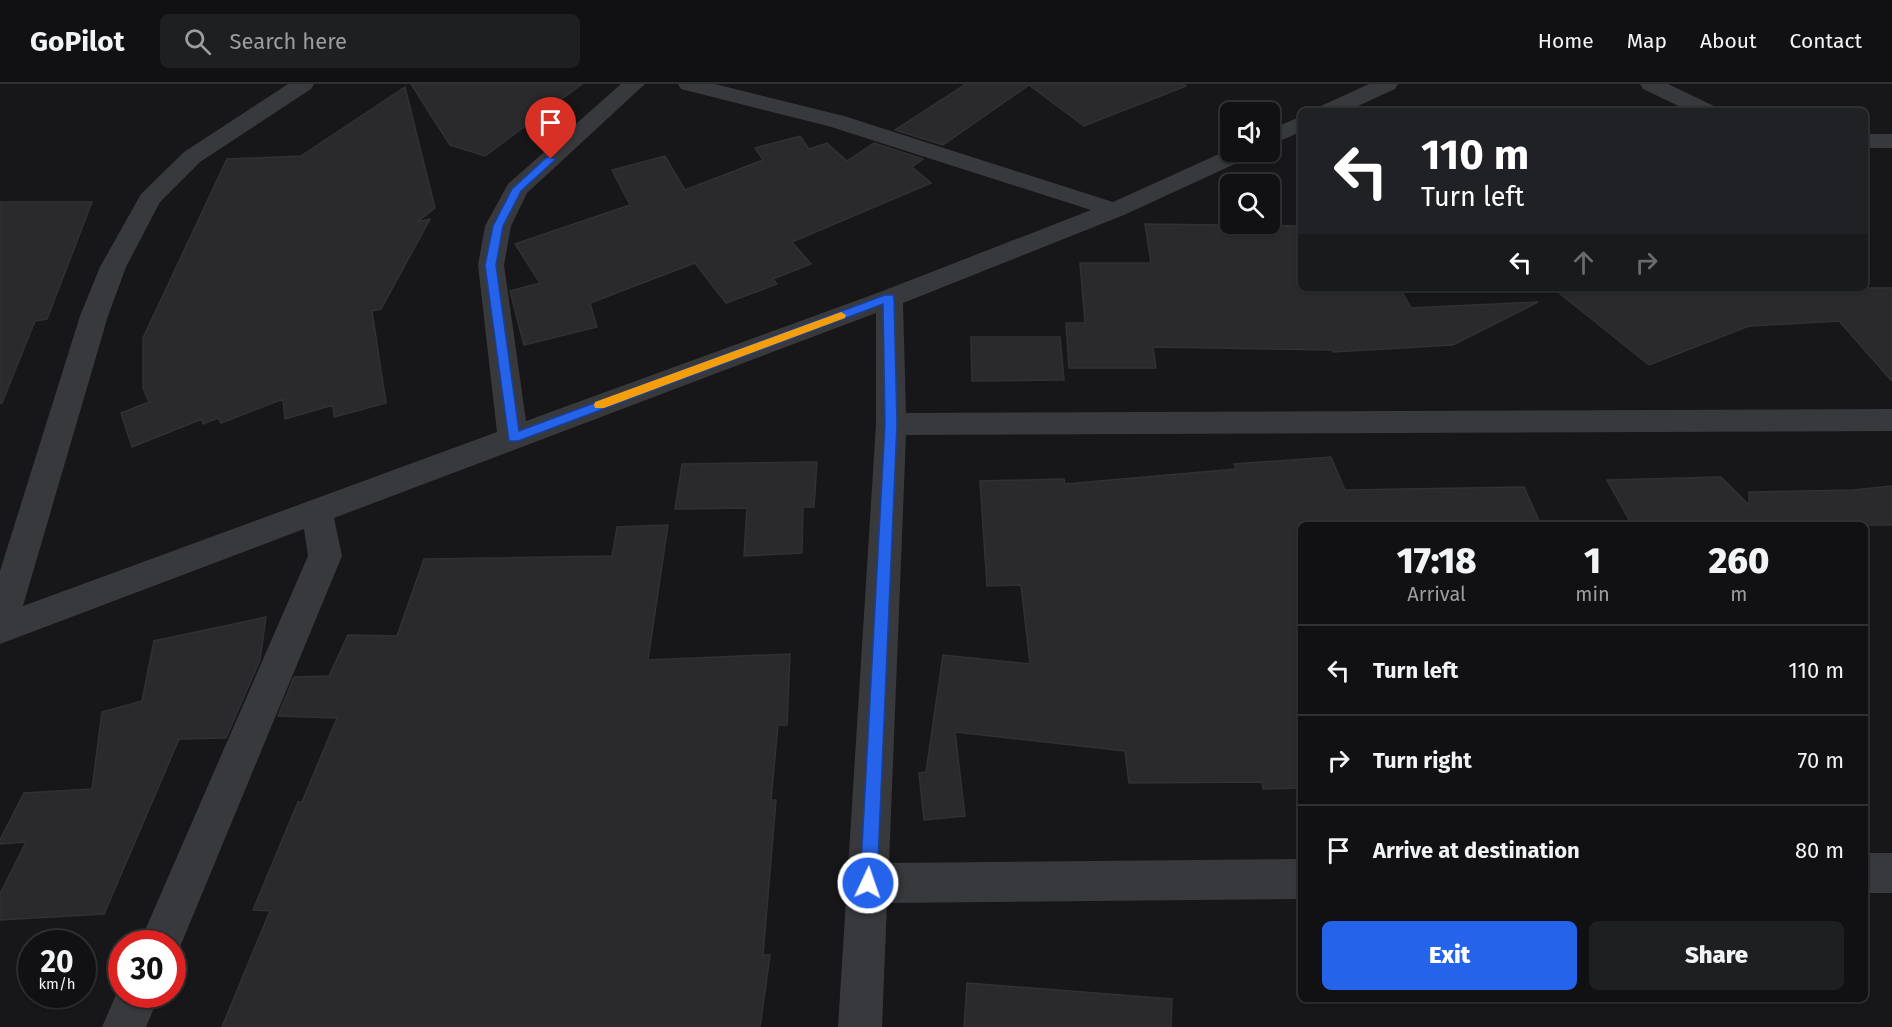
<!DOCTYPE html>
<html lang="en">
<head>
<meta charset="utf-8">
<style>
	body { margin:0; font-family:"Fira Sans",sans-serif; background:#1e1f21; color:#f1f3f6; height:100vh; display:flex; flex-direction:column; font-size:22px; white-space:nowrap }
	* { box-sizing:border-box; margin:0 }
	p { font-size:20px; color:#9c9da0 }
	.icon { flex:none; width:33px; height:33px; fill:none; stroke:currentColor; stroke-width:2; stroke-linecap:round; stroke-linejoin:round }
	.map { position:relative; flex:1; overflow:hidden }
	.details { position:absolute; left:1298px; top:438px; width:570px; height:480px; display:flex; flex-direction:column; background:#111113; border-radius:9px; box-shadow:0 2px 4px #0004,0 0 0 2px #303133 }
	.details>* { flex:none }
	.banner { position:absolute; left:1298px; top:24px; width:570px; height:183px; border-radius:9px; box-shadow:0 2px 4px #0004,0 0 0 2px #303133; background:#202124; color:#fff; overflow:hidden }
	.buttons { position:absolute; left:1220px; top:18px; display:grid; gap:12px }
	.buttons a { display:grid; place-items:center; width:60px; height:60px; border-radius:9px; background:#111113; box-shadow:0 2px 4px #0004,0 0 0 2px #303133; font-size:30px }
	.speed { position:absolute; left:18px; top:846px; display:flex; gap:12px; font-size:30px; font-weight:700; text-align:center }
	.speed>* { display:grid; place-content:center; width:78px; height:78px; border-radius:50%; background:#111113; box-shadow:0 2px 4px #0004,0 0 0 2px #303133; line-height:1 }
	.speed small { font-size:15px; font-weight:400 }
	.speed .limit { border:9px solid #d22; background:#fff; color:#111 }
	.pin { position:absolute; display:grid; place-items:center; width:51px; height:51px; color:#fff; margin:-62px -26px; border-radius:50% 50% 50% 0; rotate:-45deg; box-shadow:0 0 6px #0007 }
	.pin .icon { rotate:45deg }
	.me { position:absolute; width:66px; margin:-33px; rotate:3deg; stroke-linejoin:round; filter:drop-shadow(0 0 4px #0008) }
	.turn { display:flex; align-items:center; gap:21px; height:126px; padding:0 24px; font-size:27px }
	.turn .icon { width:78px; height:78px; stroke-width:2.5 }
	.turn b { display:block; font-size:42px; line-height:51px }
	.lanes { display:flex; align-items:center; height:57px; padding:0 24px; background:#0003; justify-content:center; gap:30px; direction:ltr }
	.lanes .off { opacity:.35 }
	.eta { display:flex; justify-content:space-evenly; align-items:center; height:102px; text-align:center }
	.eta b { font-size:36px; font-weight:800; line-height:42px }
	.primary-button { display:flex; gap:12px; margin-top:auto; padding:12px 24px }
	.primary-button a { flex:1; height:69px; border-radius:9px; background:#2563eb; color:#fff; font-size:24px; font-weight:800; line-height:69px; text-align:center }
	.primary-button a+a { background:#1e1f21; color:#f1f3f6 }
	ul { padding:0; list-style:none }
	li { display:flex; align-items:center; gap:18px; height:90px; padding:0 24px; border-top:2px solid #303133 }
	li div { flex:1 }
	li b { display:block; font-size:22px }
	li em { font-style:normal }
	header { display:flex; align-items:center; gap:36px; box-sizing:border-box; height:84px; padding:0 30px; background:#111113; border-bottom:2px solid #303133 }
	header strong { font-size:28px }
	nav { display:flex; gap:33px; margin-inline-start:auto; font-size:21px }
	.search { width:420px; height:54px; background:#1e1f21; display:flex; align-items:center; gap:15px; box-sizing:border-box; padding:0 21px; border-radius:9px; color:#9c9da0; font-size:22px }
	.map>svg:first-child { display:block }
</style>
</head>
<body>
<header>
<strong>GoPilot</strong>
<div class="search"><svg class="icon" aria-label="search" viewBox="0 0 24 24"><circle cx="10" cy="10" r="6"/><path d="M15 15l6 6"/></svg>Search here</div>
<nav><a>Home</a><a>Map</a><a>About</a><a>Contact</a></nav>
</header>
<div class="map">
<svg width="1892" height="943" viewBox="0 0 1892 943">
	<rect width="100%" height="100%" fill="#171719"/>
	<path fill="#2a2a2d" stroke="#313135" stroke-width="1.5" d="M411,0H582L485,72L450,61Z
		M966,0H1185L1186,2L1084,42L1029,1L943,61L895,46Z
		M405,3L435,124L417,138L430,135L381,225L372,227L386,319L334,333L333,321L285,335L283,315L221,339L218,334L203,340L202,335L132,363L121,329L149,318L143,304V254L227,75L301,72Z
		M800,52L809,65L827,59L847,77L874,59L923,75L912,83L931,99L792,158L811,180L773,195L777,200L726,219L695,179L590,219L597,243L524,261L510,207L540,199L515,160L630,121L612,86L665,72L685,106L763,76L755,64Z
		M0,118H92L47,235L35,237L2,319H0Z
		M1145,140L1300,142V204H1400L1411,224L1538,218L1453,261L1333,268L1332,266L1153,263L1156,284H1069L1066,239H1085L1080,179H1151Z
		M1553,204H1892V297L1839,237L1749,242L1649,281Z
		M971,253H1060L1064,296L972,297Z
		M1331,373L1345,406L1524,403L1541,441H1300V704L1263,705L1262,698L1129,699L1125,667L955,648L965,732L924,736L919,689L926,688L943,571L1030,580L1021,501L987,502L980,397L1064,395L1065,400L1236,385L1234,380Z
		M817,378L814,423H803L802,469L744,472L747,424L675,425L682,380Z
		M1721,393L1749,421V408L1853,406L1892,402V441H1632L1607,396Z
		M668,441L648,576L790,570L787,641H778L771,716H776L763,871H770L760,943H222L270,827L253,826L298,718H302L337,634L278,632L294,593L329,592L348,551L397,552L424,475L612,472L617,443Z
		M266,533L260,576L226,654L179,655L104,830L0,836V810L26,758L0,760V756L24,709L92,705L102,628L142,617L154,557Z
		M967,899L1172,915L1171,943H964Z"/>
	<g fill="none" stroke-linecap="round" stroke-linejoin="round">
		<path fill="#38393d" fill-rule="evenodd" d="M288,0H314L311,5L200,78L160,118L126,183L108,232L23,522L497,348L478,181L485,142L508,100L621,0H645L527,109L511,142L504,181L526,337L880,208L1091,126L828,42L681,5L678,0H715L844,32L1113,118L1230,65V68H1254L1250,73L1124,131L903,219L906,329L1892,325V347L906,351L889,779L1300,775V815L887,819L882,943H838L876,340V229L334,434L342,472L175,875L172,876V860H139L308,472L304,445L0,560V487L80,232L100,183L141,110L184,68Z
			M1369,0H1398L1395,5L1347,27H1318L1321,22Z
			M1640,0H1668L1714,22L1717,27H1689L1643,5Z
			M1300,33V48L1269,62V46Z
			M1864,50H1892V64H1864Z
			M1864,769H1892V809H1864Z
			M122,897V910H160L146,943H102Z"/>
	</g>
	<path fill="#2563eb" stroke="#184099" stroke-width="1.5" d="M547,73L556,75L521,107L503,142L496,181L519,347L885,211H893L894,214L897,340L877,799L874,805L868,807L863,805L860,799L885,340L883,220L518,357H509L485,181L493,142L512,105Z"/>
	<path fill="#f59e0b" d="M841,228L846,231L845,234L604,324H595L594,321L595,318Z"/>
</svg>
<div class="buttons">
<a><svg class="icon" aria-label="sound" viewBox="0 0 24 24"><path d="M4 9h4l5-4v14l-5-4H4zM17 9q2 3 0 6"/></svg></a>
<a><svg class="icon" aria-label="search" viewBox="0 0 24 24"><circle cx="10" cy="10" r="6"/><path d="M15 15l6 6"/></svg></a>
</div>
<div class="speed"><div>20<small>km/h</small></div><div class="limit">30</div></div>
<div class="pin" style="left:551px;top:75px;background:#d93025"><svg class="icon" aria-label="arrive" viewBox="0 0 24 24"><path d="M6 21V4h12l-3 4 3 4H6"/></svg></div>
<svg class="me" style="left:868px;top:799px" viewBox="-20 -20 40 40"><circle r="17" fill="#2563eb" stroke="#fff" stroke-width="3"/><path d="M0-11L8 9 0 5-8 9z" fill="#fff"/></svg>
<div class="banner">
<div class="turn"><svg class="icon" aria-label="left" viewBox="0 0 24 24"><path d="M17 20v-9H6M10 6l-5 5 5 5"/></svg><div><b>110 m</b>Turn left</div></div>
<div class="lanes"><svg class="icon" aria-label="left" viewBox="0 0 24 24"><path d="M17 20v-9H6M10 6l-5 5 5 5"/></svg><svg class="icon off" aria-label="ahead" viewBox="0 0 24 24"><path d="M12 20V5M6 11l6-6 6 6"/></svg><svg class="icon off" aria-label="right" viewBox="0 0 24 24"><path d="M7 20v-9h11M14 6l5 5-5 5"/></svg></div>
</div>
<section class="details">
<div class="eta">
<div><b>17:18</b><p>Arrival</p></div>
<div><b>1</b><p>min</p></div>
<div><b>260</b><p>m</p></div>
</div>
<ul>
<li><svg class="icon" aria-label="left" viewBox="0 0 24 24"><path d="M17 20v-9H6M10 6l-5 5 5 5"/></svg><div><b>Turn left</b></div><em>110 m</em></li>
<li><svg class="icon" aria-label="right" viewBox="0 0 24 24"><path d="M7 20v-9h11M14 6l5 5-5 5"/></svg><div><b>Turn right</b></div><em>70 m</em></li>
<li><svg class="icon" aria-label="arrive" viewBox="0 0 24 24"><path d="M6 21V4h12l-3 4 3 4H6"/></svg><div><b>Arrive at destination</b></div><em>80 m</em></li>
</ul>
<div class="primary-button"><a>Exit</a><a>Share</a></div>
</section>
</div>
</body>
</html>
